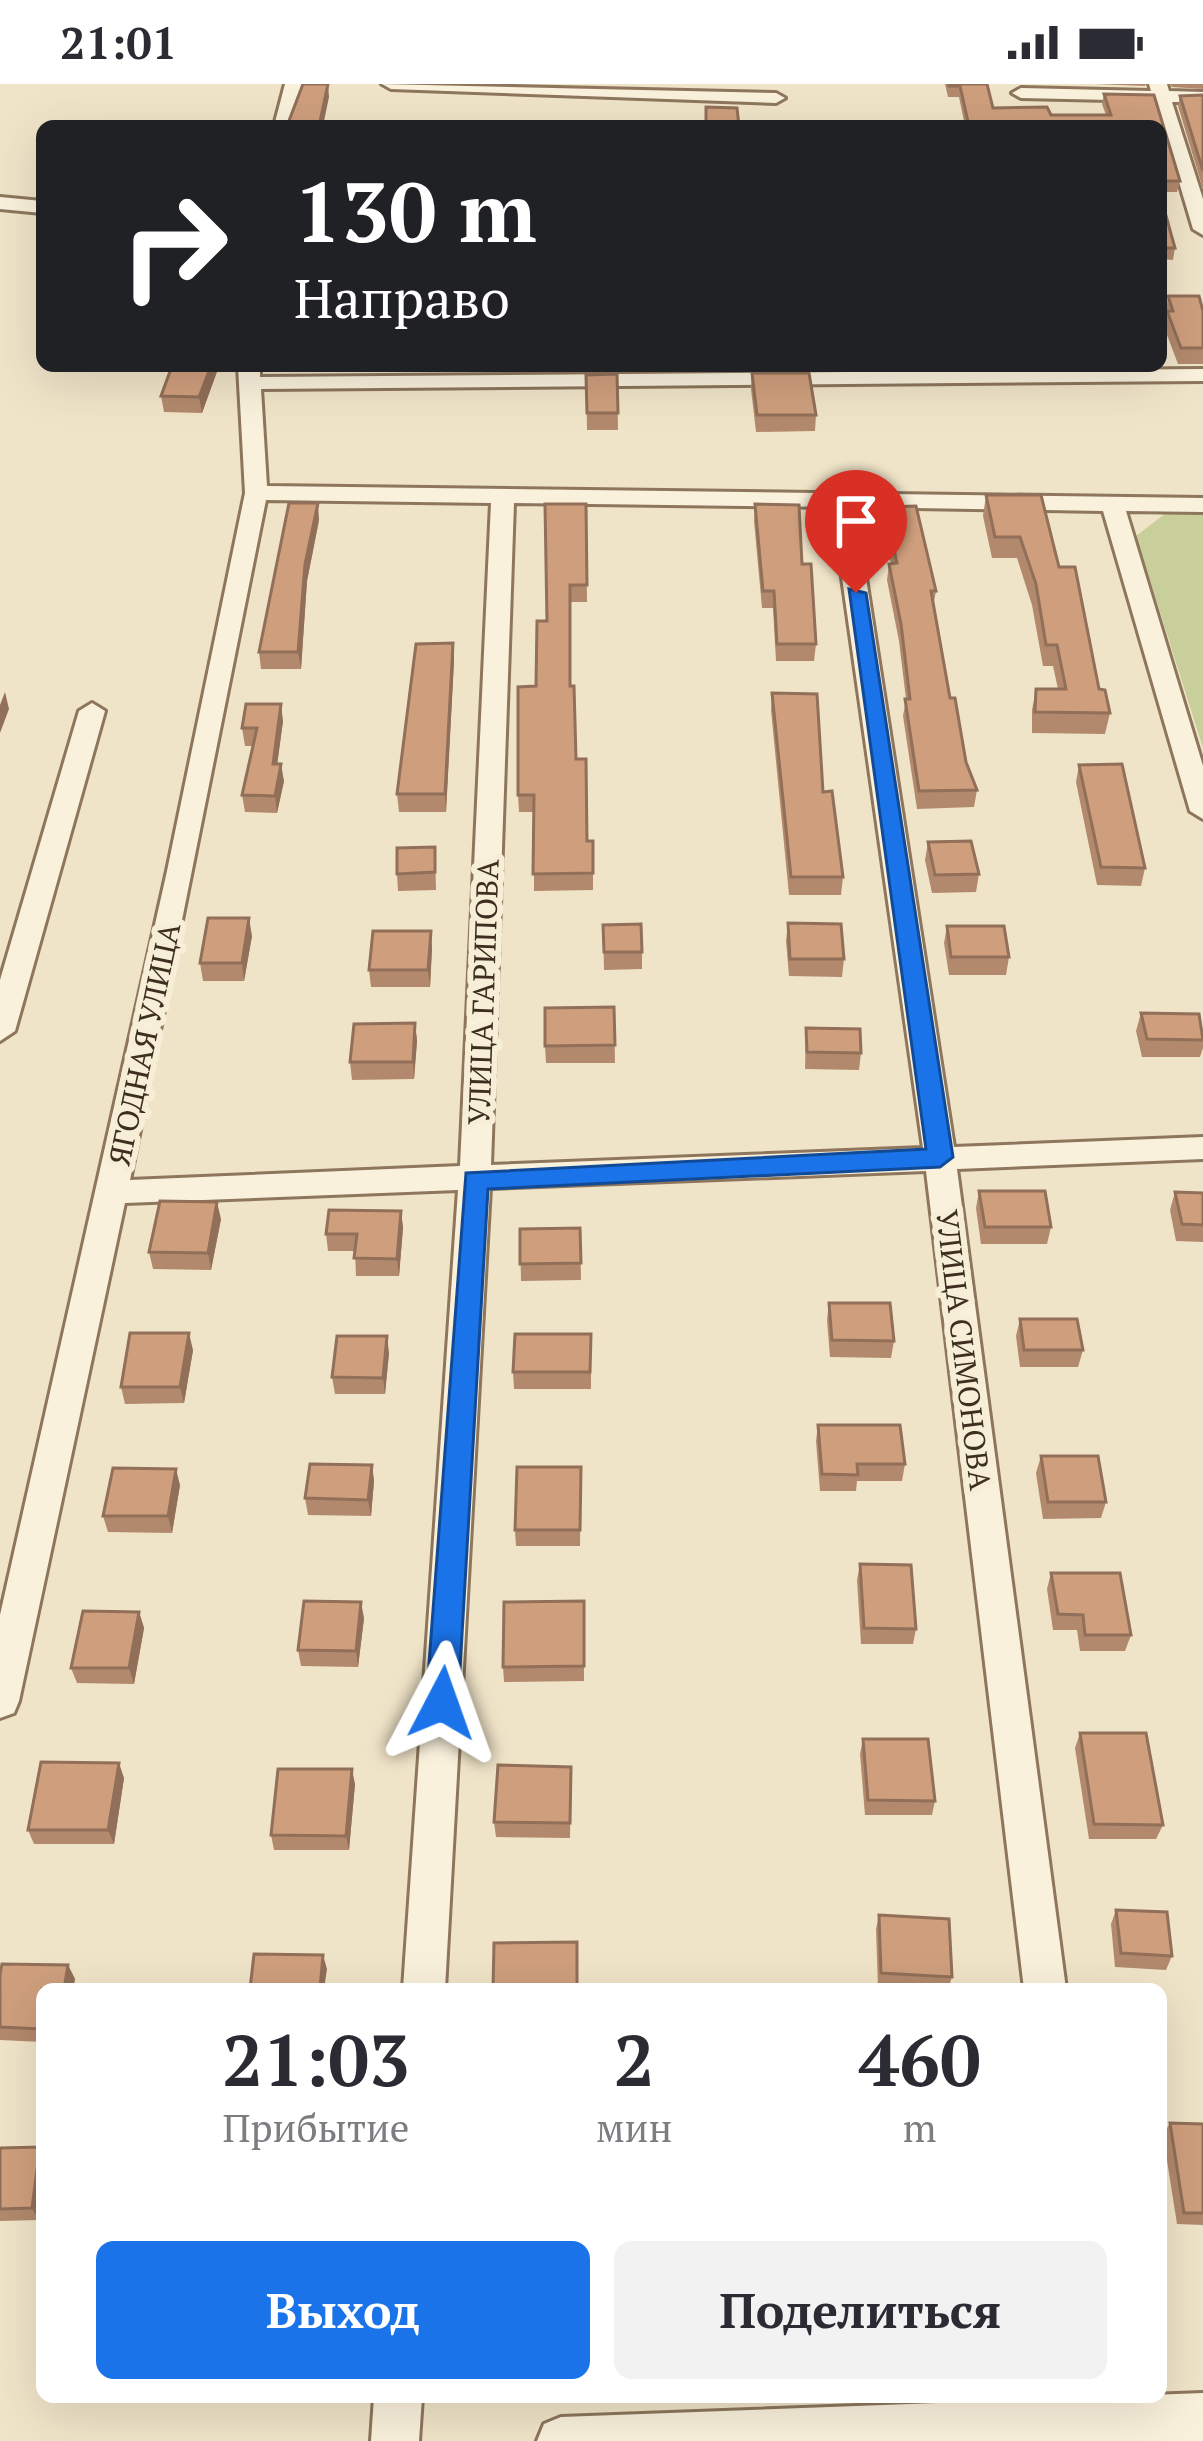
<!DOCTYPE html>
<html lang="ru">
<head>
<meta charset="utf-8">
<style>
	body { margin:0; font-family:"PT Serif",serif; background:#f2f2f3; color:#2b2b33; height:100vh; display:flex; flex-direction:column; font-size:45px; white-space:nowrap }
	* { box-sizing:border-box; margin:0 }
	p { font-size:39px; color:#7c7c81 }
	.icon { flex:none; width:66px; height:66px; fill:none; stroke:currentColor; stroke-width:2; stroke-linecap:round; stroke-linejoin:round }
	.map { position:relative; flex:1; overflow:hidden }
	.drawer { position:absolute; left:36px; top:1899px; width:1131px; height:420px; display:flex; flex-direction:column; background:#fff; border-radius:18px; box-shadow:0 12px 48px #0002 }
	.drawer>* { flex:none }
	.hud { position:absolute; left:36px; top:36px; width:1131px; height:252px; border-radius:18px; box-shadow:0 12px 48px #0002; background:#202124; color:#fff; overflow:hidden }
	.pin { position:absolute; display:grid; place-items:center; width:102px; height:102px; color:#fff; margin:-123px -51px; border-radius:50% 50% 50% 0; rotate:-45deg; box-shadow:0 0 12px #0007 }
	.pin .icon { rotate:45deg }
	.me { position:absolute; width:132px; margin:-66px; rotate:4deg; stroke-linejoin:round; filter:drop-shadow(0 0 9px #0008) }
	.turn { display:flex; align-items:center; gap:42px; height:252px; padding:0 60px; font-size:54px }
	.turn .icon { width:156px; height:156px; stroke-width:2.5 }
	.turn b { display:block; font-size:84px; line-height:102px }
	.eta { display:flex; justify-content:space-evenly; align-items:center; height:204px; text-align:center }
	.eta b { font-size:72px; font-weight:800; line-height:84px }
	.button { display:flex; gap:24px; margin-top:auto; padding:24px 60px }
	.button a { flex:1; height:138px; border-radius:18px; background:#1a73e8; color:#fff; font-size:48px; font-weight:800; line-height:138px; text-align:center }
	.button a+a { background:#f2f2f3; color:#2b2b33 }
	.status { display:flex; justify-content:space-between; align-items:center; height:84px; padding:0 60px; background:#fff; direction:ltr }
	.status svg { height:33px; fill:currentColor }
	.map>svg:first-child { display:block }
</style>
</head>
<body>
<div class="status"><b>21:01</b><svg viewBox="0 0 49 12"><path d="M0 12V9h3v3zM5 12V6h3v6zM10 12V3h3v9zM15 12V0h3v12zM26 1h20v11H26zM47 4h2v5h-2z"/></svg></div>
<div class="map">
<svg width="1203" height="2357" viewBox="0 0 1203 2357">
	<rect width="100%" height="100%" fill="#f0e4c8"/>
	<path fill="#c9cf9b" d="M1166,429L1203,430V664L1136,452Z"/>
	<g fill="none" stroke-linecap="round" stroke-linejoin="round">
		<g stroke="#8d765c" stroke-width="6">
			<path id="minor" d="M285,0H303L292,42H274Z
				M382,0L776,9L785,14L776,19L391,5Z
				M1149,0H1167L1169,7L1203,8V18H1172L1203,115V151L1193,145L1155,17L1021,14L1012,9L1021,4L1151,7Z
				M0,113L42,117V129L0,125Z
				M238,282H260V293L1203,285V297L261,305L267,402L1203,414V428L1126,427L1203,682V735L1190,727L1103,427L855,423L954,1063L1203,1053V1075L957,1085L1066,1905H1024L926,1087L490,1104L445,1905H403L458,1106L125,1119L19,1617L14,1629L0,1634V1531L167,787L245,409ZM266,416L491,419L460,1082L130,1096ZM514,419L832,423L923,1064L491,1081Z
				M92,619L105,627L15,947L0,957V896L79,627Z
				M1203,2309V2357H537L544,2340L561,2333Z
				M374,2313H422L419,2357H371Z"/>
		</g>
		<use href="#minor" fill="#faf1dc" fill-rule="evenodd"/>
	</g>
	<path fill="#b2896c" d="M945,0H987L993,24L1047,23L1051,31H1106L1102,20L1104,10L1154,11L1180,97L1177,108H1161V42H965L959,13H948Z
		M1095,0H1146L1145,2Z
		M1170,0H1203V5L1172,3Z
		M1203,11V105L1178,22L1180,12Z
		M1161,114L1175,164L1173,176L1161,175Z
		M1168,212L1203,227V280H1178L1164,243Z
		M219,282L202,329L164,328L161,312Z
		M371,282H405V286L372,287Z
		M586,282H616V285L586,286Z
		M740,282H805V284Z
		M752,289L816,331L815,347L756,348L751,305Z
		M617,290L618,346H587L586,291Z
		M986,411L1059,483L1099,605L1110,629L1105,650L1032,649V626L1036,605H1058L1053,582H1043L1032,521L1017,474H992L983,432Z
		M586,420L587,518H570V602L576,675L587,757H593V806L534,807V728H519L518,711L547,537Z
		M755,420L802,480L816,560L814,577H776L773,524H762L754,437Z
		M884,423L936,507L933,523L950,614L966,678L977,706L974,723L917,725L903,632L906,615L899,557L887,496L889,480H891L883,439Z
		M319,436L307,497L301,585H261L259,568Z
		M453,559L454,577L446,728H399L397,710Z
		M772,609L843,793L841,811H789L771,626Z
		M283,637L277,680L284,697L277,729L245,728L242,711L253,662H245L242,644Z
		M1079,681L1145,784L1141,802L1097,801L1076,698Z
		M928,758L979,790L976,808L932,809L925,776Z
		M435,763L436,806L398,807L397,790Z
		M788,839L844,875L842,893L789,892L786,857Z
		M603,841L642,868V885L604,886Z
		M947,842L1009,873L1006,891H949L944,859Z
		M252,852L244,897H203L200,879Z
		M432,864L430,903H371L369,886Z
		M614,923L615,979H546L545,962Z
		M1141,929L1203,946V964L1200,973H1142L1136,947Z
		M415,939L417,957L414,995L352,996L350,978Z
		M806,944L861,969L859,986L805,985Z
		M979,1107L1051,1143L1047,1160H981L976,1124Z
		M1175,1108L1203,1109V1158L1176,1157L1170,1126Z
		M401,1127L403,1144L399,1192H356L355,1167H328L326,1150Z
		M221,1135L211,1186L153,1185L149,1168Z
		M580,1144L581,1196L521,1197L520,1145Z
		M829,1219L894,1257L891,1274L830,1273L827,1236Z
		M1020,1235L1083,1266L1078,1283H1020L1016,1252Z
		M591,1250V1305H514L513,1288Z
		M193,1266L184,1319L125,1320L121,1303Z
		M389,1269L385,1310H335L332,1293Z
		M818,1341L905,1380L902,1397H857L856,1407H820L816,1357Z
		M1041,1372L1106,1418L1101,1434L1043,1435L1036,1389Z
		M372,1381L374,1397L371,1432L308,1431L305,1414Z
		M581,1383L580,1462H516L515,1446Z
		M180,1401L172,1449L108,1448L103,1432Z
		M860,1480L916,1545L913,1560H861L857,1496Z
		M1051,1489L1131,1551L1125,1567H1080L1077,1546H1053L1047,1505Z
		M584,1517V1597L504,1598L503,1583Z
		M139,1528L144,1544L134,1600L77,1599L71,1584Z
		M364,1534L358,1583L301,1582L298,1566Z
		M1080,1649L1163,1741L1156,1755H1089L1075,1664Z
		M863,1655L935,1717L932,1731H865L860,1670Z
		M571,1683L570,1754L496,1753L494,1738Z
		M124,1694L114,1760H34L28,1746Z
		M355,1700L349,1766H274L271,1751Z
		M1116,1826L1172,1872L1166,1886L1115,1883L1111,1840Z
		M879,1831L952,1893L948,1905L878,1903L876,1845Z
		M68,1881L75,1895L73,1905H42V1958L0,1956V1890Z
		M1170,2039L1203,2040V2141L1177,2140L1163,2051Z
		M0,2064L42,2065V2115L39,2136L0,2137Z"/>
	<path fill="#916f58" d="M328,0L329,13L323,42H319Z
		M211,282H219L202,329L199,313Z
		M318,419L319,436L307,497L301,585L298,568L305,480Z
		M453,559L454,577L446,728L445,710Z
		M5,608L9,625L0,649V621Z
		M281,620L283,637L275,697L273,680Z
		M281,680L284,697L277,729L275,712Z
		M249,834L252,852L244,897L242,879Z
		M431,847L432,864L430,903L428,886Z
		M415,939L417,957L414,995L413,978Z
		M217,1118L221,1135L211,1186L208,1169Z
		M401,1127L403,1144L399,1192L397,1175Z
		M189,1249L193,1266L184,1319L180,1303Z
		M387,1252L389,1269L385,1310L383,1294Z
		M372,1381L374,1397L371,1432L368,1416Z
		M176,1385L180,1401L172,1449L168,1432Z
		M361,1518L364,1534L358,1583L356,1567Z
		M139,1528L144,1544L134,1600L129,1584Z
		M119,1679L124,1694L114,1760L108,1746Z
		M352,1685L355,1700L349,1766L346,1752Z
		M323,1871L327,1885L324,1905H320Z
		M68,1881L75,1895L73,1905H64Z
		M40,2063L42,2115L39,2136L32,2124Z"/>
	<path fill="#cf9f7d" stroke="#916f58" stroke-width="3" d="M303,0H328L319,42H287Z
		M949,0H987L993,24L1047,23L1051,31H1111L1104,10L1154,11L1180,97H1161V42H969L960,2H949Z
		M1203,11V87L1180,12Z
		M706,23L737,24L739,42H706Z
		M1161,114L1175,164H1161Z
		M1168,212H1199L1203,227V264H1181L1167,227H1173Z
		M172,282H211L199,313L161,312Z
		M752,289H809L816,331H757Z
		M617,290L618,329H587L586,291Z
		M986,411H1041L1059,483H1075L1099,605L1105,606L1110,629L1035,628L1036,605H1066L1057,561H1046L1036,500L1020,453H995Z
		M289,419H318L305,480L298,568H259Z
		M545,420H586L587,501H570V602H574L576,675H586L587,757H593V789L533,790L534,711H518V603L536,602L537,537H547Z
		M755,420L799,421L802,480H811L816,560H777L774,507H763Z
		M916,422L936,507H931L950,614H955L966,678L977,706L919,707L905,615H910L901,540L889,480L897,479L884,423Z
		M453,559L445,710H397L416,560Z
		M772,609L817,610L823,708L832,707L843,793H791Z
		M246,620H281L273,680H281L275,712L242,711L257,644H242Z
		M1122,680L1145,784L1101,783L1079,681Z
		M971,757L979,790L935,791L928,758Z
		M435,763V788L397,790V764Z
		M208,834H249L242,879H200Z
		M788,839L841,840L844,875H790Z
		M641,840L642,868H604L603,841Z
		M947,842H1004L1009,873H951Z
		M373,847H431L428,886H369Z
		M614,923L615,961L545,962V924Z
		M1141,929L1199,930L1203,956L1147,955Z
		M415,939L413,978H350L354,940Z
		M806,944L860,945L861,969L807,968Z
		M979,1107H1045L1051,1143H985Z
		M1175,1108L1203,1109V1141L1182,1140Z
		M160,1117L217,1118L208,1169L149,1168Z
		M329,1126L401,1127L397,1175L354,1174L357,1150H326Z
		M580,1144L581,1179L520,1180V1145Z
		M829,1219H890L894,1257L832,1256Z
		M1020,1235H1077L1083,1266H1024Z
		M130,1249H189L180,1303H121Z
		M515,1250H591L590,1288H513Z
		M337,1252H387L383,1294L332,1293Z
		M818,1341H900L905,1380H857L858,1391L822,1390Z
		M1041,1372H1098L1106,1418H1048Z
		M310,1380L372,1381L368,1416L305,1414Z
		M517,1383H581L580,1446H515Z
		M113,1384L176,1385L168,1432H103Z
		M860,1480L911,1481L916,1545L864,1544Z
		M1051,1489H1120L1131,1551H1085L1083,1531L1058,1530Z
		M304,1517L361,1518L356,1567L298,1566Z
		M584,1517V1582L503,1583L504,1518Z
		M83,1527L139,1528L129,1584H71Z
		M1080,1649H1146L1163,1741L1094,1740Z
		M863,1655H928L935,1717L868,1716Z
		M41,1678L119,1679L108,1746H28Z
		M498,1681L571,1683L570,1739L494,1738Z
		M278,1685H352L346,1752L271,1751Z
		M1116,1826L1167,1828L1172,1872L1121,1869Z
		M879,1831L949,1835L952,1893L881,1889Z
		M577,1858V1905H493L494,1859Z
		M254,1870L323,1871L320,1905H250Z
		M2,1880L68,1881L64,1905H42V1945L0,1943V1890Z
		M1170,2039L1203,2040V2129H1184Z
		M40,2063L32,2124L0,2125V2064Z"/>
	<path fill="#1a73e8" stroke="#114b97" stroke-width="3" d="M849,505L866,509L953,1073L940,1083L488,1105L458,1619L454,1630L442,1634L431,1630L426,1619L466,1089L926,1065Z"/>
	<g text-anchor="middle" dominant-baseline="central" stroke-width="12" stroke-linejoin="round" paint-order="stroke">
		<g font-size="30" fill="#3d2e20" stroke="#f7eed8">
			<text transform="translate(483 908) rotate(-88)">УЛИЦА ГАРИПОВА</text>
			<text transform="translate(144 960) rotate(-78)">ЯГОДНАЯ УЛИЦА</text>
			<text transform="translate(964 1266) rotate(83)">УЛИЦА СИМОНОВА</text>
		</g>
	</g>
</svg>
<div class="pin" style="left:856px;top:509px;background:#d93025"><svg class="icon" aria-label="arrive" viewBox="0 0 24 24"><path d="M6 21V4h12l-3 4 3 4H6"/></svg></div>
<svg class="me" style="left:442px;top:1619px" viewBox="-20 -20 40 40"><path d="M0-17L14 15 0 8-14 15z" fill="#1a73e8" stroke="#fff" stroke-width="4"/></svg>
<div class="hud">
<div class="turn"><svg class="icon" aria-label="right" viewBox="0 0 24 24"><path d="M7 20v-9h11M14 6l5 5-5 5"/></svg><div><b>130 m</b>Направо</div></div>
</div>
<section class="drawer">
<div class="eta">
<div><b>21:03</b><p>Прибытие</p></div>
<div><b>2</b><p>мин</p></div>
<div><b>460</b><p>m</p></div>
</div>
<div class="button"><a>Выход</a><a>Поделиться</a></div>
</section>
</div>
</body>
</html>
